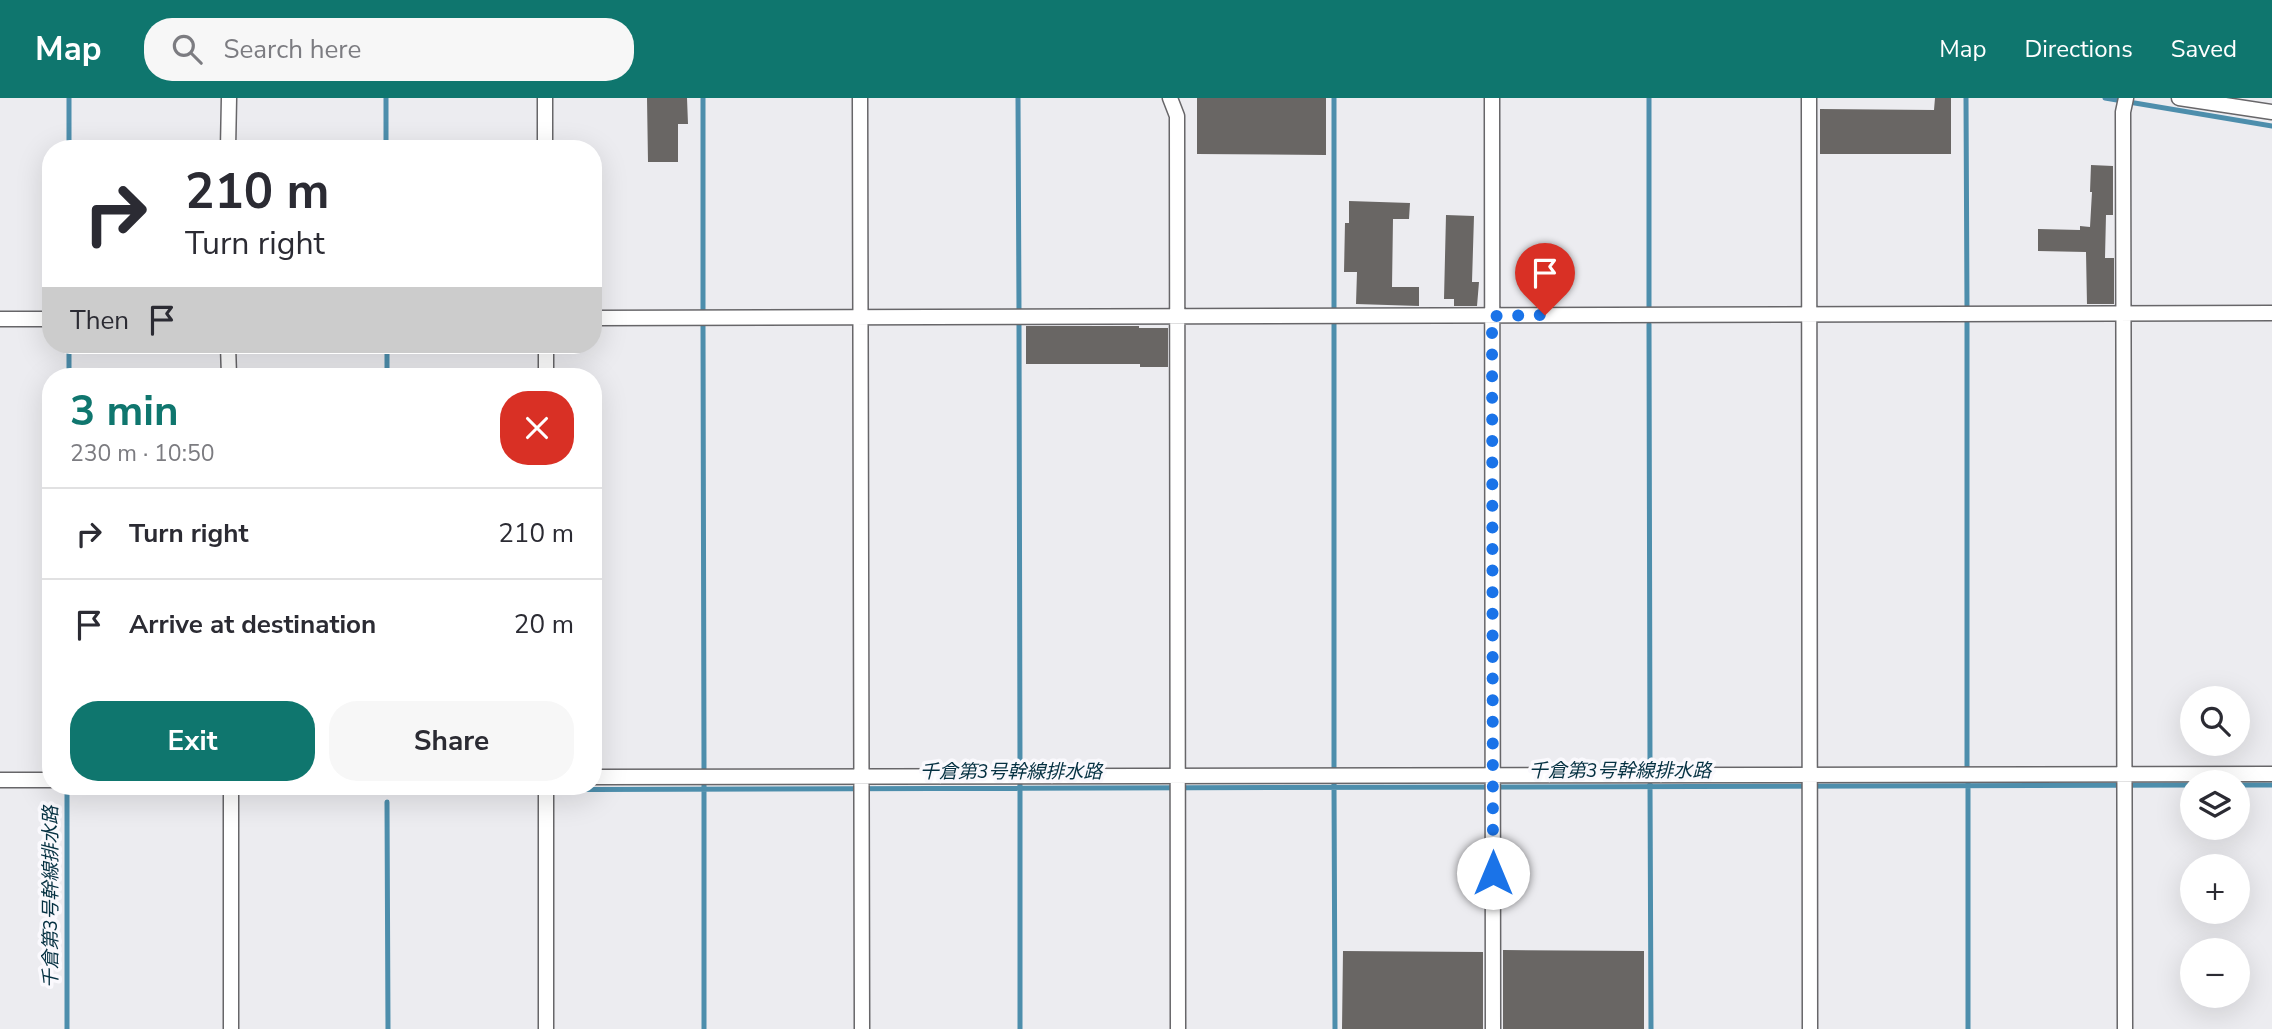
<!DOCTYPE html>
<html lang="en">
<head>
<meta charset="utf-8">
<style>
	body { margin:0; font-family:"Nunito Sans","Noto Sans JP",sans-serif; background:#f7f7f7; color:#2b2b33; height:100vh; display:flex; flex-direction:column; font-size:26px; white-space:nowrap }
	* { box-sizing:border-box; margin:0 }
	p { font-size:23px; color:#7c7c81 }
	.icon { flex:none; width:38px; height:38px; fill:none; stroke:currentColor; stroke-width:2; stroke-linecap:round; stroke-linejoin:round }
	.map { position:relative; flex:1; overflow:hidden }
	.sheet { position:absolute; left:42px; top:270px; width:560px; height:427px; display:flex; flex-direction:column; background:#fff; border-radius:28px; box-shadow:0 7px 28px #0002 }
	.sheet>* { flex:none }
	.banner { position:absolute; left:42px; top:42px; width:560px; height:214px; border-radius:28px; box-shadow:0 7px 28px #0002; background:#fff; color:#2b2b33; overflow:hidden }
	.buttons { position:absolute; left:2180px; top:588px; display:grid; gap:14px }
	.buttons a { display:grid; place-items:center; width:70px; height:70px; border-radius:50%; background:#fff; box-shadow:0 7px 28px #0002; font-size:35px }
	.pin { position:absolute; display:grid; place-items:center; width:60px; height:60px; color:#fff; margin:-72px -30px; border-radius:50% 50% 50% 0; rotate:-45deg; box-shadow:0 0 7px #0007 }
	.pin .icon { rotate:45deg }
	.me { position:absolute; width:77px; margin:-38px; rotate:0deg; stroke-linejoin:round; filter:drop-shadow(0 0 5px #0008) }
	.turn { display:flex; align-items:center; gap:24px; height:147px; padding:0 28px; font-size:32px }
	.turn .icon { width:91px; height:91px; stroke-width:2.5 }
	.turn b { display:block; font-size:49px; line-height:60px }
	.then { display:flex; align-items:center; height:66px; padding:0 28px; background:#0003; gap:14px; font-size:26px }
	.round { display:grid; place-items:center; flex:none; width:74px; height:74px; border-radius:28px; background:#f7f7f7 }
	.summary { display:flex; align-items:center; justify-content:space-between; height:119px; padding:0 28px }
	h1 { font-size:42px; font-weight:700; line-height:52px; color:#0f766e }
	.primary-button { display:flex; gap:14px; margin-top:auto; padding:14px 28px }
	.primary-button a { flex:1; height:80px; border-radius:28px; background:#0f766e; color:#fff; font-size:28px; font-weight:700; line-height:80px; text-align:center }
	.primary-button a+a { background:#f7f7f7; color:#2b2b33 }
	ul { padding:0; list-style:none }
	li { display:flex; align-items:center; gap:21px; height:91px; padding:0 28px; border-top:2px solid #e1e1e2 }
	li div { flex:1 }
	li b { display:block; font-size:26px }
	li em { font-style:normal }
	header { display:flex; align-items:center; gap:42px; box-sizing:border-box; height:98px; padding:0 35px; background:#0f766e; color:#fff }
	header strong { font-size:33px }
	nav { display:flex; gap:38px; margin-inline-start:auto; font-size:24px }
	.search { width:490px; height:63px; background:#f7f7f7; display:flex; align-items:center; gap:18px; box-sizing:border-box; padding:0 24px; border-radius:28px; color:#7c7c81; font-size:26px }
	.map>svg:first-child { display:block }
</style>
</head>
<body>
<header>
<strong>Map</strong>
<div class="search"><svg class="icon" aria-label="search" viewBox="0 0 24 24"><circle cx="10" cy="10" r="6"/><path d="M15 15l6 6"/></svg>Search here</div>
<nav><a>Map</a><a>Directions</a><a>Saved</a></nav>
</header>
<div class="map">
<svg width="2272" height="931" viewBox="0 0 2272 931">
	<rect width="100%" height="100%" fill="#ececf0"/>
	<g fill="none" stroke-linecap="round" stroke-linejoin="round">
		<path stroke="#4d8eac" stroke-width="5" d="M69,0V51
			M386,0V51
			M703,0V215
			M1018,0L1019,213
			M1334,0V212
			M1649,0V211
			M1966,0L1967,210
			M2105,0L2272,28
			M1967,223V669
			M1334,225V670
			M1019,226L1020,671
			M1649,226L1650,668
			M703,227L704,671
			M69,247V278
			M387,247V278
			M1334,686L1335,931
			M1650,686L1651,931
			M1968,686V931
			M704,687V931
			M1020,687V931
			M2238,687H2272
			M387,704L388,931
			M67,931V693L2193,687"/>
	</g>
	<path fill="#696664" d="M647,0H687L688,26H678V64H648Z
		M1197,0H1326V57L1197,56Z
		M1935,0H1951V56H1820V11L1934,12Z
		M2091,67L2113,68V117H2106L2105,160H2114V206H2087L2086,154L2038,153V131L2080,132V128L2090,129L2092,94H2090Z
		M1349,103L1410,105L1409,121H1393L1392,189H1419V208L1356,206L1357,174H1344L1345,125H1349Z
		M1446,117L1474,118L1472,184H1479L1477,208H1454V201H1444Z
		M1026,228H1139V230H1168V269H1140V266H1026Z
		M1503,852L1644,853V931H1503Z
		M1343,853L1483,854V931H1342Z"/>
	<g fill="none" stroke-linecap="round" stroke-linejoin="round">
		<g stroke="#676669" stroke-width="17">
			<path id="minor" d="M545,0V51
				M860,0L862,931
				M1170,0L1177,18L1178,931
				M1492,0L1493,931
				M1809,0L1810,931
				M2179,0L2272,14
				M228,51L229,0
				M593,220L2272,215
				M0,221H51
				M228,247L229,278
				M546,278V247
				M593,679L2272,676
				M0,682H51
				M231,688V931
				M546,688V931
				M2125,931L2123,14L2126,0"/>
		</g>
		<use href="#minor" stroke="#fff" stroke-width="14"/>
	</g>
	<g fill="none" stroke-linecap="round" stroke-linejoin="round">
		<path stroke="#1a73e8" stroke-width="12" stroke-dasharray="0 21.6" d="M1493,775L1492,218L1545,217"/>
	</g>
	<g text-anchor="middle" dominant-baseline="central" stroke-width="7" stroke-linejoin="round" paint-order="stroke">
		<g font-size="19" font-style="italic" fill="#043041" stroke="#faf9fd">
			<text x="1620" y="673">千倉第3号幹線排水路</text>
			<text x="1011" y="674">千倉第3号幹線排水路</text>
			<text transform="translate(51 799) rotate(-90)">千倉第3号幹線排水路</text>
		</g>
	</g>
</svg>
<div class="buttons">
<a><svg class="icon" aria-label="search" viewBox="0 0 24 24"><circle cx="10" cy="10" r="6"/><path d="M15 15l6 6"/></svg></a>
<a><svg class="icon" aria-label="layers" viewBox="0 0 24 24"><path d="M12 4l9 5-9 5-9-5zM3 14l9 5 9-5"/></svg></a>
<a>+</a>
<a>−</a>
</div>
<div class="pin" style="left:1545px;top:217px;background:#d93025"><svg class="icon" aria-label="arrive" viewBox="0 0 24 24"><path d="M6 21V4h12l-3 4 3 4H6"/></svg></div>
<svg class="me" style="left:1493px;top:775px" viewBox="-20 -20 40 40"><circle r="19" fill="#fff"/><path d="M0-13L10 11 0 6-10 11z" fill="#1a73e8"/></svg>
<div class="banner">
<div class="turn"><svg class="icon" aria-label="right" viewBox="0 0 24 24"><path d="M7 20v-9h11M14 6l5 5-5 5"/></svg><div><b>210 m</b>Turn right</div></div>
<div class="then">Then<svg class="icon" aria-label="arrive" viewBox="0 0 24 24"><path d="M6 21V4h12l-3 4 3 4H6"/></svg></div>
</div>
<section class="sheet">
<div class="summary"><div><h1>3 min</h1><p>230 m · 10:50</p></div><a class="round" style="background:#d93025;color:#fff"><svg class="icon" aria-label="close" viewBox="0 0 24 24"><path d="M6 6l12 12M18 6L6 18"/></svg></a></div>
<ul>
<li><svg class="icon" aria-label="right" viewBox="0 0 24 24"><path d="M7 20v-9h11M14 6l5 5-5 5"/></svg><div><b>Turn right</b></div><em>210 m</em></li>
<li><svg class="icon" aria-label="arrive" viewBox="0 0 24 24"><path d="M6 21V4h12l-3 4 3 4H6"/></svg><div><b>Arrive at destination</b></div><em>20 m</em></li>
</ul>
<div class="primary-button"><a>Exit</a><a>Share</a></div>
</section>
</div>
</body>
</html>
